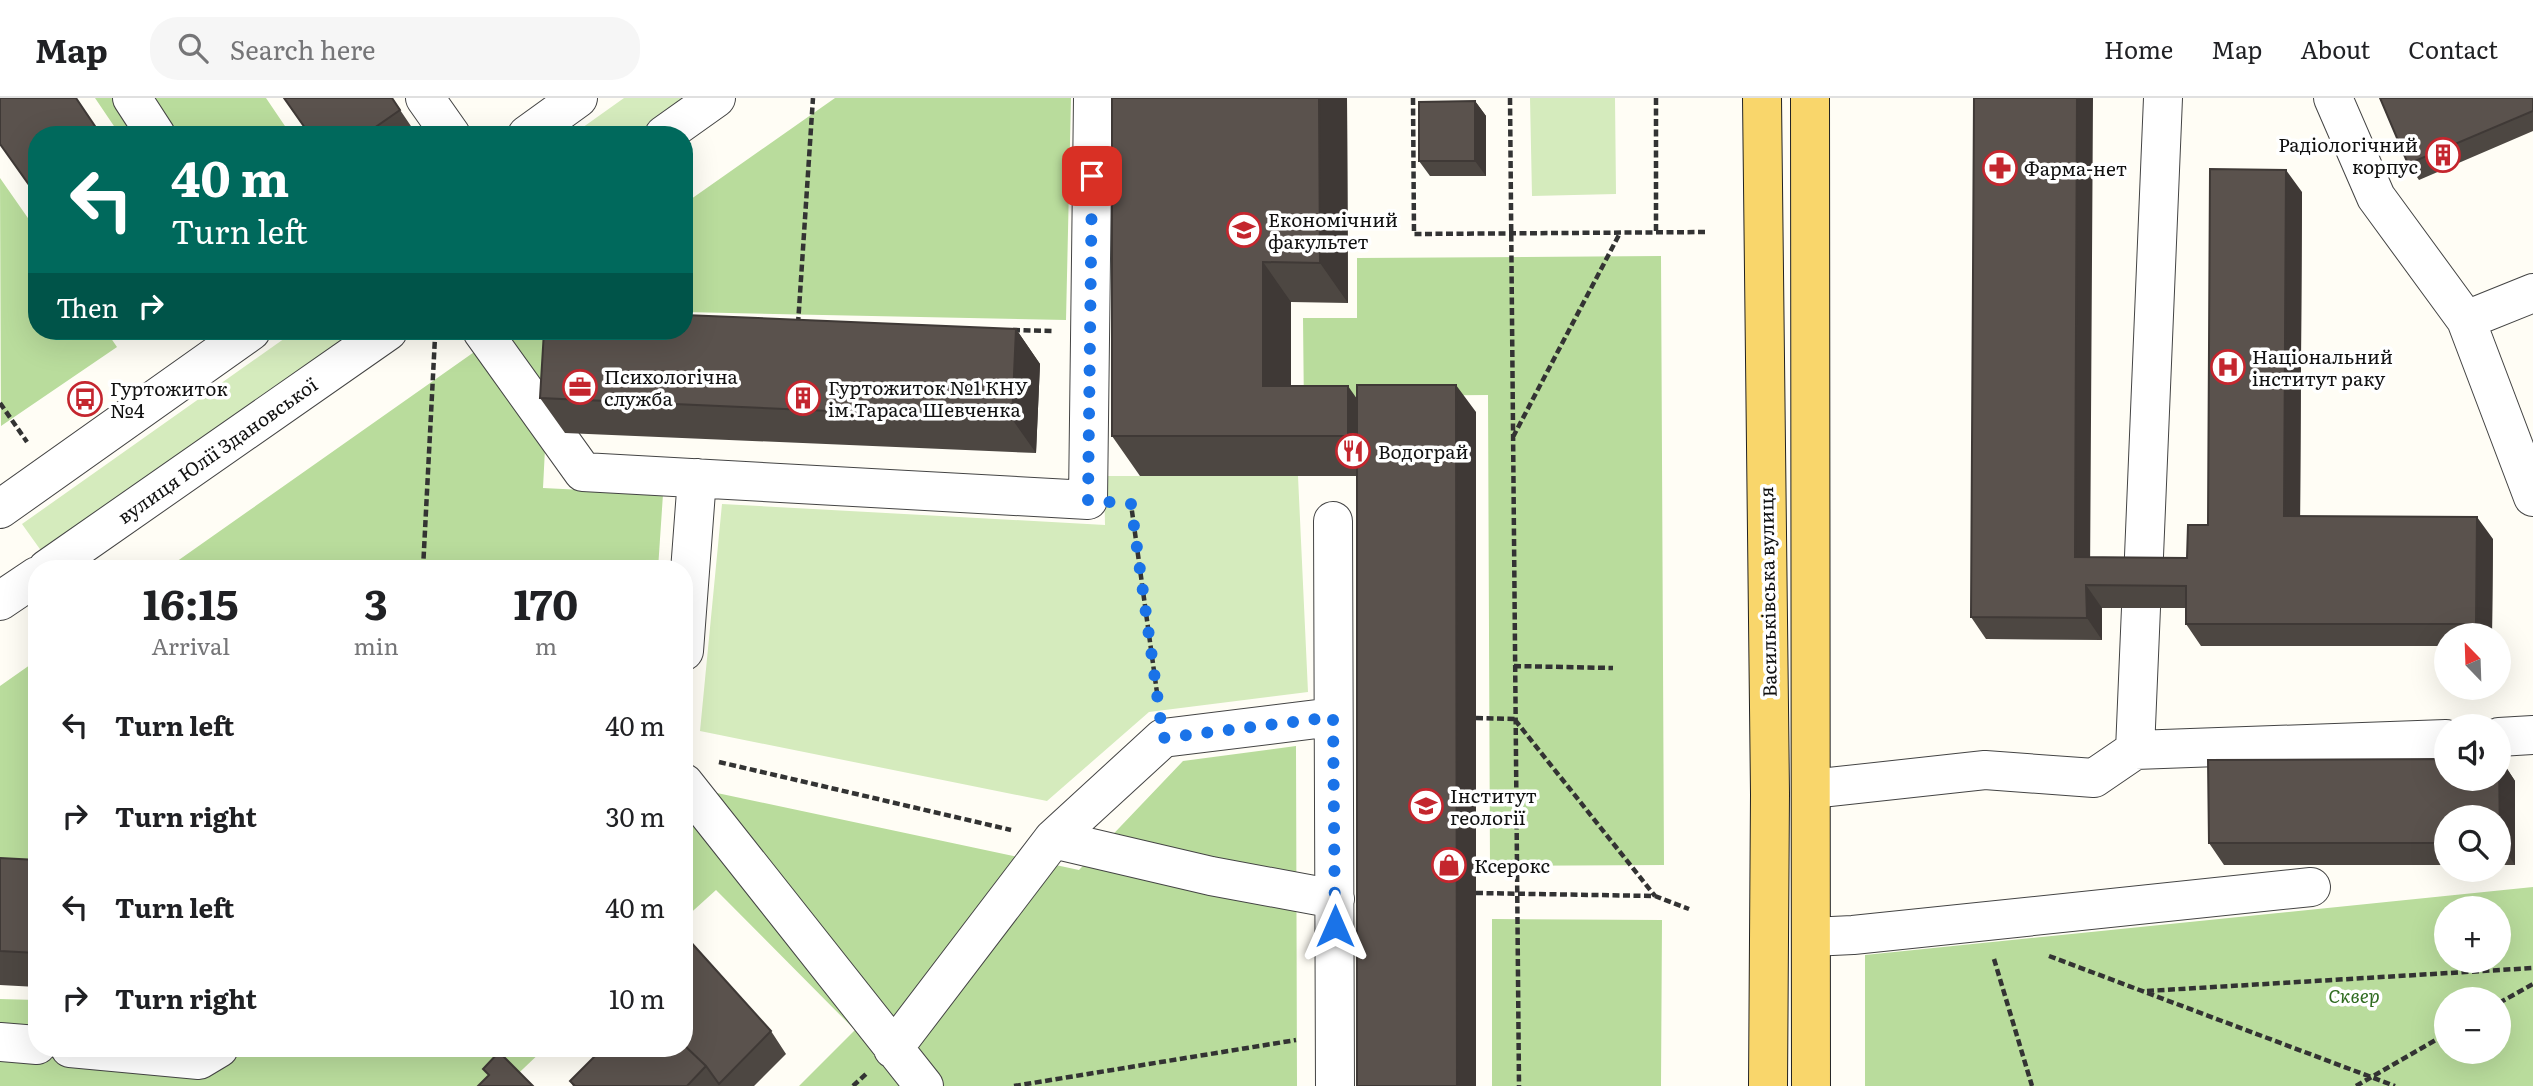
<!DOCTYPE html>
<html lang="en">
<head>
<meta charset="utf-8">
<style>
	body { margin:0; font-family:Literata,serif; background:#f6f6f6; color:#202124; height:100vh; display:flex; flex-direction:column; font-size:26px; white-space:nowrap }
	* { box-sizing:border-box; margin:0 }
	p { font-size:23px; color:#757577 }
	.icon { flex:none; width:38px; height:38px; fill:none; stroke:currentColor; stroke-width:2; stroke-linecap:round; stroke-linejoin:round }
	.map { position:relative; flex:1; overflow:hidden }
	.panel { position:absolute; left:28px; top:462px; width:665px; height:497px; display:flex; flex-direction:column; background:#fff; border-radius:28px; box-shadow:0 7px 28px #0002 }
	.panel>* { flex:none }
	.banner { position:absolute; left:28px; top:28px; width:665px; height:214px; border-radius:28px; box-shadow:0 7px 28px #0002; background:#00695c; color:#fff; overflow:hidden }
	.needle { width:46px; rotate:337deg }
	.fabs { position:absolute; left:2434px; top:525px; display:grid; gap:14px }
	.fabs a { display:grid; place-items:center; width:77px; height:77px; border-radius:50%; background:#fff; box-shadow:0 7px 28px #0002; font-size:35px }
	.pin { position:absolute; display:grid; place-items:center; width:60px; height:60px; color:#fff; margin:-30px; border-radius:14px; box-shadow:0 4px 10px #0006 }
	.me { position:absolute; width:77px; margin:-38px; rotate:0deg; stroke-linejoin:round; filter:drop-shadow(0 0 5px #0008) }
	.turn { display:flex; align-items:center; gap:24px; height:147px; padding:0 28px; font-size:32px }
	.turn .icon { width:91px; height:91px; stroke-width:2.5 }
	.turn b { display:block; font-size:49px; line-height:60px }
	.then { display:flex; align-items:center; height:66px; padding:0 28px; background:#0003; gap:14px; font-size:26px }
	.eta { display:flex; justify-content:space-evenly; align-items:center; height:119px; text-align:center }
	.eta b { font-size:42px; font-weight:700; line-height:49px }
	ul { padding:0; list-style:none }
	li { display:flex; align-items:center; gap:21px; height:91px; padding:0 28px }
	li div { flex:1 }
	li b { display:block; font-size:26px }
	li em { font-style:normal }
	header { display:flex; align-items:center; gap:42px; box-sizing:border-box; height:98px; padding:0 35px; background:#fff; border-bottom:2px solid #e0e0e0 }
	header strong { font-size:33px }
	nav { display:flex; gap:38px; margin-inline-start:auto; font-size:24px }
	.search { width:490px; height:63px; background:#f6f6f6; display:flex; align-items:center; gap:18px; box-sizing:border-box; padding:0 24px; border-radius:28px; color:#757577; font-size:26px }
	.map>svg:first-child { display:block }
</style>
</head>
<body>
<header>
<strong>Map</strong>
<div class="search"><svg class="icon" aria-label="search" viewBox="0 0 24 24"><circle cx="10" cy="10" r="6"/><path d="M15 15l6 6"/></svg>Search here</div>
<nav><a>Home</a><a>Map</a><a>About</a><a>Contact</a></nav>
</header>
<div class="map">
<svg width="2533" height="988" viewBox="0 0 2533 988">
	<rect width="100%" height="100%" fill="#fffdf5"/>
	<path fill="#d5ebbd" d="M624,0H686L634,37H572Z
		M1530,0H1615L1616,96L1532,98Z
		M295,233H356L42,454L22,426Z
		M1104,378H1298L1308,594L1149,614L1047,703L700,633L722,406L1105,427Z"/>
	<path fill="#b9dc9c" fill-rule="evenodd" d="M95,0H266L291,37H120Z
		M835,0H1071L1066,222L684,214V106Z
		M0,80L37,133V233H106L117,249L1,328Z
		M1661,158L1664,767L1490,768L1488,297L1363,298L1362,314L1304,315L1303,220H1357V160Z
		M504,233H551L543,390L663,396L658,471H166Z
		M37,562V769L0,768V588Z
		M1296,648L1297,988H799L855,932L716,792L684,821V688L1079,772L1183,663Z
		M2533,789V988H1865V857ZM2499,810V863H2446V810ZM2499,901V954H2446V901Z
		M1492,821L1662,822L1661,988H1492Z
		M0,901L37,902V950H545L505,988H0Z"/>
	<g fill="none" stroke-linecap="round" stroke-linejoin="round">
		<g stroke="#444" stroke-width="40">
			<path id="minor" d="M132,0L156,37
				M425,0L451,37
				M2333,0L2376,99L2466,222L2533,399
				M527,37L578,0
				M664,37L716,0
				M2466,222L2533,195
				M482,233L583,374L1088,402L1093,0
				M0,411L251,233
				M1333,423L1335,988
				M47,471L388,233
				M2143,482L2163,0
				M0,503L37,478
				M684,553L697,380
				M2499,639L2533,637
				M2135,652L2141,510
				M684,685L924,988
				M1811,691L1985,672L2094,680L2135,652L2446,641
				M1053,741L1211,778L1335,801
				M1811,839L1853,837L2311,789
				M0,944L37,947
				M70,950L199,962L219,950
				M893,951L1053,741L1163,640L1333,619"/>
		</g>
		<g stroke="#222" stroke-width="40">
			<path id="major" d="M1762,0L1770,696L1768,988
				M1810,0L1811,988"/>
		</g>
		<path stroke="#333" stroke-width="4.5" stroke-dasharray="7 3.5" stroke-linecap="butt" d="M1413,0L1414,136L1708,134
			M1510,0L1519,988
			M1656,0V134
			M798,226L813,0
			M1013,232L1053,233
			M0,305L27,344
			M1513,339L1620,135
			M1127,406H1131L1158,602
			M423,471L435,239
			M1514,568L1613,570
			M1476,620L1515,621
			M1515,622L1655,798
			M719,664L1011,732
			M1476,795L1655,798L1689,811
			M2049,858L2395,988
			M1994,861L2032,988
			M2147,893L2533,870
			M2499,905L2533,886
			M853,988L866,976
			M1014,988L1296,942
			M2356,988L2446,936"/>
		<use href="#minor" stroke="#fff" stroke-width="38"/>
		<use href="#major" stroke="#f9d66b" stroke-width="38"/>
	</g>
	<path fill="#4d4742" d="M392,0L417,37H310Z
		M1112,0H1347L1348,205L1291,204V288L1357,301L1476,314V988H1357V378H1140L1112,338Z
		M2533,0V33L2419,82L2408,66Z
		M1475,3L1486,18V78H1430L1419,63Z
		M2302,94L2300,419L2493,441L2492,537H2446V548H2201L2186,526V510H2102V542L1986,541L1971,519L2090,459L2187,460L2208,427Z
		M1016,231L1040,266L1036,355L565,335L540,300Z
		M130,233H146L135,240Z
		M2500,660L2515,683V767H2499V719H2446V767H2224L2209,745Z
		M0,760L37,762V889L0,887Z
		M771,933L786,956L754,988H573L570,983Z"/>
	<path fill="#3f3936" d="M1319,0H1347L1348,205L1320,165Z
		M2077,0H2093L2090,482L2075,459Z
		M1475,3L1486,18V78L1475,63Z
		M2286,72L2302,94L2300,441L2284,418Z
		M1263,164L1291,204V328L1263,288Z
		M1016,231L1040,266L1036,355L1012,321Z
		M1456,287L1476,314V988H1457Z
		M1348,288L1376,328V378L1348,338Z
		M2477,419L2493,441L2492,537H2484L2476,526Z
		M2086,487L2102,510V542L2087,520Z
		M2500,660L2515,683V767L2500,745Z"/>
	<path fill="#5a524d" stroke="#3f3936" stroke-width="2" d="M0,0H76L101,37H37V98L0,46Z
		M284,0H392L400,12L364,37H310Z
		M1112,0H1319L1320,165L1263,164V288H1348V338H1112Z
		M1974,0H2077L2075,459L2187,460L2188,427H2208L2210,71L2286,72L2284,418L2477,419L2476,526H2186V488L2086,487L2087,520L1971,519Z
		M2380,0H2533V13L2408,66Z
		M1475,3V63H1419V4Z
		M684,217L1016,231L1012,321L540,300L544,233H684Z
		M1357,287H1456L1457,988H1357Z
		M2499,660L2500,745H2499V719H2446V745H2209L2208,662L2446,661V681H2499Z
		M0,760L37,762V855L0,853Z
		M688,841L771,933L719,986L706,968L684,947V845Z
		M684,947L706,968L687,988H575L570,983L603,950H684Z
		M499,954L533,988H478L489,977L483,971Z"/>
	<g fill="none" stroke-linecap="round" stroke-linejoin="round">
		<path stroke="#1a73e8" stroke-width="12" stroke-dasharray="0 21.6" d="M1092,78L1088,402L1131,406L1163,640L1333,619L1335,828"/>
	</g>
	<defs>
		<g id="building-ring" transform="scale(1.75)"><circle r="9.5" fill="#fff" stroke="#c4262e" stroke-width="1.5"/><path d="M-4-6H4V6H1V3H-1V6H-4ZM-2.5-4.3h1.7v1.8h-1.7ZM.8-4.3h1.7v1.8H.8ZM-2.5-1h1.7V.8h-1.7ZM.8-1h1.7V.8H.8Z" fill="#c4262e"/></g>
		<g id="pharmacy-ring" transform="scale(1.75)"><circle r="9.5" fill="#fff" stroke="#c4262e" stroke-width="1.5"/><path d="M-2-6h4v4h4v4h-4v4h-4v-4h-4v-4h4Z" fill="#c4262e"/></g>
		<g id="university-ring" transform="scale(1.75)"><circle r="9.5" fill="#fff" stroke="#c4262e" stroke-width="1.5"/><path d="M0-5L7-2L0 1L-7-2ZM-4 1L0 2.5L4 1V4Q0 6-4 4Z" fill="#c4262e"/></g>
		<g id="hospital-ring" transform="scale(1.75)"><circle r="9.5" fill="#fff" stroke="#c4262e" stroke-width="1.5"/><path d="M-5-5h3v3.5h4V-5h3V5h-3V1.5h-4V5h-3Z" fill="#c4262e"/></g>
		<g id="office-ring" transform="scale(1.75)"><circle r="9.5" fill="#fff" stroke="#c4262e" stroke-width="1.5"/><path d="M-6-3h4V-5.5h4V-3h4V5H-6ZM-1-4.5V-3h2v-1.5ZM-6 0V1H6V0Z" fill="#c4262e"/></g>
		<g id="bus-ring" transform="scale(1.75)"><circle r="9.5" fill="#fff" stroke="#c4262e" stroke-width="1.5"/><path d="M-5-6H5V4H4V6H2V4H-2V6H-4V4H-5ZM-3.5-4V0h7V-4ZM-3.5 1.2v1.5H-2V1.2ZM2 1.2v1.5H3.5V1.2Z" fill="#c4262e"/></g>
		<g id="restaurant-ring" transform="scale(1.75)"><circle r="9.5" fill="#fff" stroke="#c4262e" stroke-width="1.5"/><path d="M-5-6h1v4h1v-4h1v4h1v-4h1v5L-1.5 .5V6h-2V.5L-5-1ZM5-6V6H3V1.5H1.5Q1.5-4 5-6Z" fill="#c4262e"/></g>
		<g id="shop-ring" transform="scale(1.75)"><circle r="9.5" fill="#fff" stroke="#c4262e" stroke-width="1.5"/><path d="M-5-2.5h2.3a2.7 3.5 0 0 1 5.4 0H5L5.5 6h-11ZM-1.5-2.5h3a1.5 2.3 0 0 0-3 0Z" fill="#c4262e"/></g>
	</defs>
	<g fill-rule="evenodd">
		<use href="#building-ring" x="2443" y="57"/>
		<use href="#pharmacy-ring" x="2000" y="70"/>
		<use href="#university-ring" x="1244" y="132"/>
		<use href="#hospital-ring" x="2228" y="269"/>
		<use href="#office-ring" x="580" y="289"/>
		<use href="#building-ring" x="803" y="300"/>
		<use href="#bus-ring" x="85" y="301"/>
		<use href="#restaurant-ring" x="1353" y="353"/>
		<use href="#university-ring" x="1426" y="708"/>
		<use href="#shop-ring" x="1449" y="767"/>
	</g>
	<g text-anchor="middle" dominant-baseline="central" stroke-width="7" stroke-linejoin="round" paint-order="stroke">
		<g font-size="19" fill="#111" stroke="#fff" text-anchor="start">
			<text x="2418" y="46" text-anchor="end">Радіологічний<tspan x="2418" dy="22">корпус</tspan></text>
			<text x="2024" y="70">Фарма-нет</text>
			<text x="1268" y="121">Економічний<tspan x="1268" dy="22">факультет</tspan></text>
			<text x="2252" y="258">Національний<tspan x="2252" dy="22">інститут раку</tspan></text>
			<text x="604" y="278">Психологічна<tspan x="604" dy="22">служба</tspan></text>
			<text x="828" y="289">Гуртожиток №1 КНУ<tspan x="828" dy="22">ім.Тараса Шевченка</tspan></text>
			<text x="110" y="290">Гуртожиток<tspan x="110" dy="22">№4</tspan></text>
			<text x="1378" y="353">Водограй</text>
			<text x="1450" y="697">Інститут<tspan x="1450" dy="22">геології</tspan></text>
			<text x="1474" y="767">Ксерокс</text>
		</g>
		<g font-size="19" fill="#111" stroke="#fff">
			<text transform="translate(217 352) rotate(-35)">вулиця Юлії Здановської</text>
			<text transform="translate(1767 494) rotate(-91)">Васильківська вулиця</text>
		</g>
		<g font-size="19" font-style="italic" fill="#2f6b1f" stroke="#fff">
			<text x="2354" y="897">Сквер</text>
		</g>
	</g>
</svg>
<div class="fabs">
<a><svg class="needle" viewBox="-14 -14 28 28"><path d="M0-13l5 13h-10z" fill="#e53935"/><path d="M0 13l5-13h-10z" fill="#757577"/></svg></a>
<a><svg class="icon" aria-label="sound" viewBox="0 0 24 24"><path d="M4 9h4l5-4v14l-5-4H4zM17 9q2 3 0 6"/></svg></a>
<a><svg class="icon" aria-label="search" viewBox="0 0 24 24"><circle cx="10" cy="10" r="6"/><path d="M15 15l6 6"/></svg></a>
<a>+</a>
<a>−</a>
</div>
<div class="pin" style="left:1092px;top:78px;background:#d93025"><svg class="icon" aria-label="arrive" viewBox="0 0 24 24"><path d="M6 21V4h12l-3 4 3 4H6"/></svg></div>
<svg class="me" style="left:1335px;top:828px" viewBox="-20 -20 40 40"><path d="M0-17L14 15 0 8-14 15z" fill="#1a73e8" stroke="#fff" stroke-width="4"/></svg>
<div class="banner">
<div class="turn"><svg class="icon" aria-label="left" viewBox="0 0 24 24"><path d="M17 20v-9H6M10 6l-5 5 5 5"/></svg><div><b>40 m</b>Turn left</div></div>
<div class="then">Then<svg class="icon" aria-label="right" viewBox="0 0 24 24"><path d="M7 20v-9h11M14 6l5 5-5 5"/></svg></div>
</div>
<section class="panel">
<div class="eta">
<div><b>16:15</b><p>Arrival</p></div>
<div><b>3</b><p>min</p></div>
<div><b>170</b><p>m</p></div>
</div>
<ul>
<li><svg class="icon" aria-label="left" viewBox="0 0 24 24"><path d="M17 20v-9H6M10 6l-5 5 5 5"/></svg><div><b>Turn left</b></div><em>40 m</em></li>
<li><svg class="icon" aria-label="right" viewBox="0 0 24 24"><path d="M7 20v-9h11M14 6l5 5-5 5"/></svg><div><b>Turn right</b></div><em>30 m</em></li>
<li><svg class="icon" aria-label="left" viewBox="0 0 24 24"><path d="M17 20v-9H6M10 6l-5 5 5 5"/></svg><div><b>Turn left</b></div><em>40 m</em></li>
<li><svg class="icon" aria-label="right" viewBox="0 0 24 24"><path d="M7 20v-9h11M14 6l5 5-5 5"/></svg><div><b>Turn right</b></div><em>10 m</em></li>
</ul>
</section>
</div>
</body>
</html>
